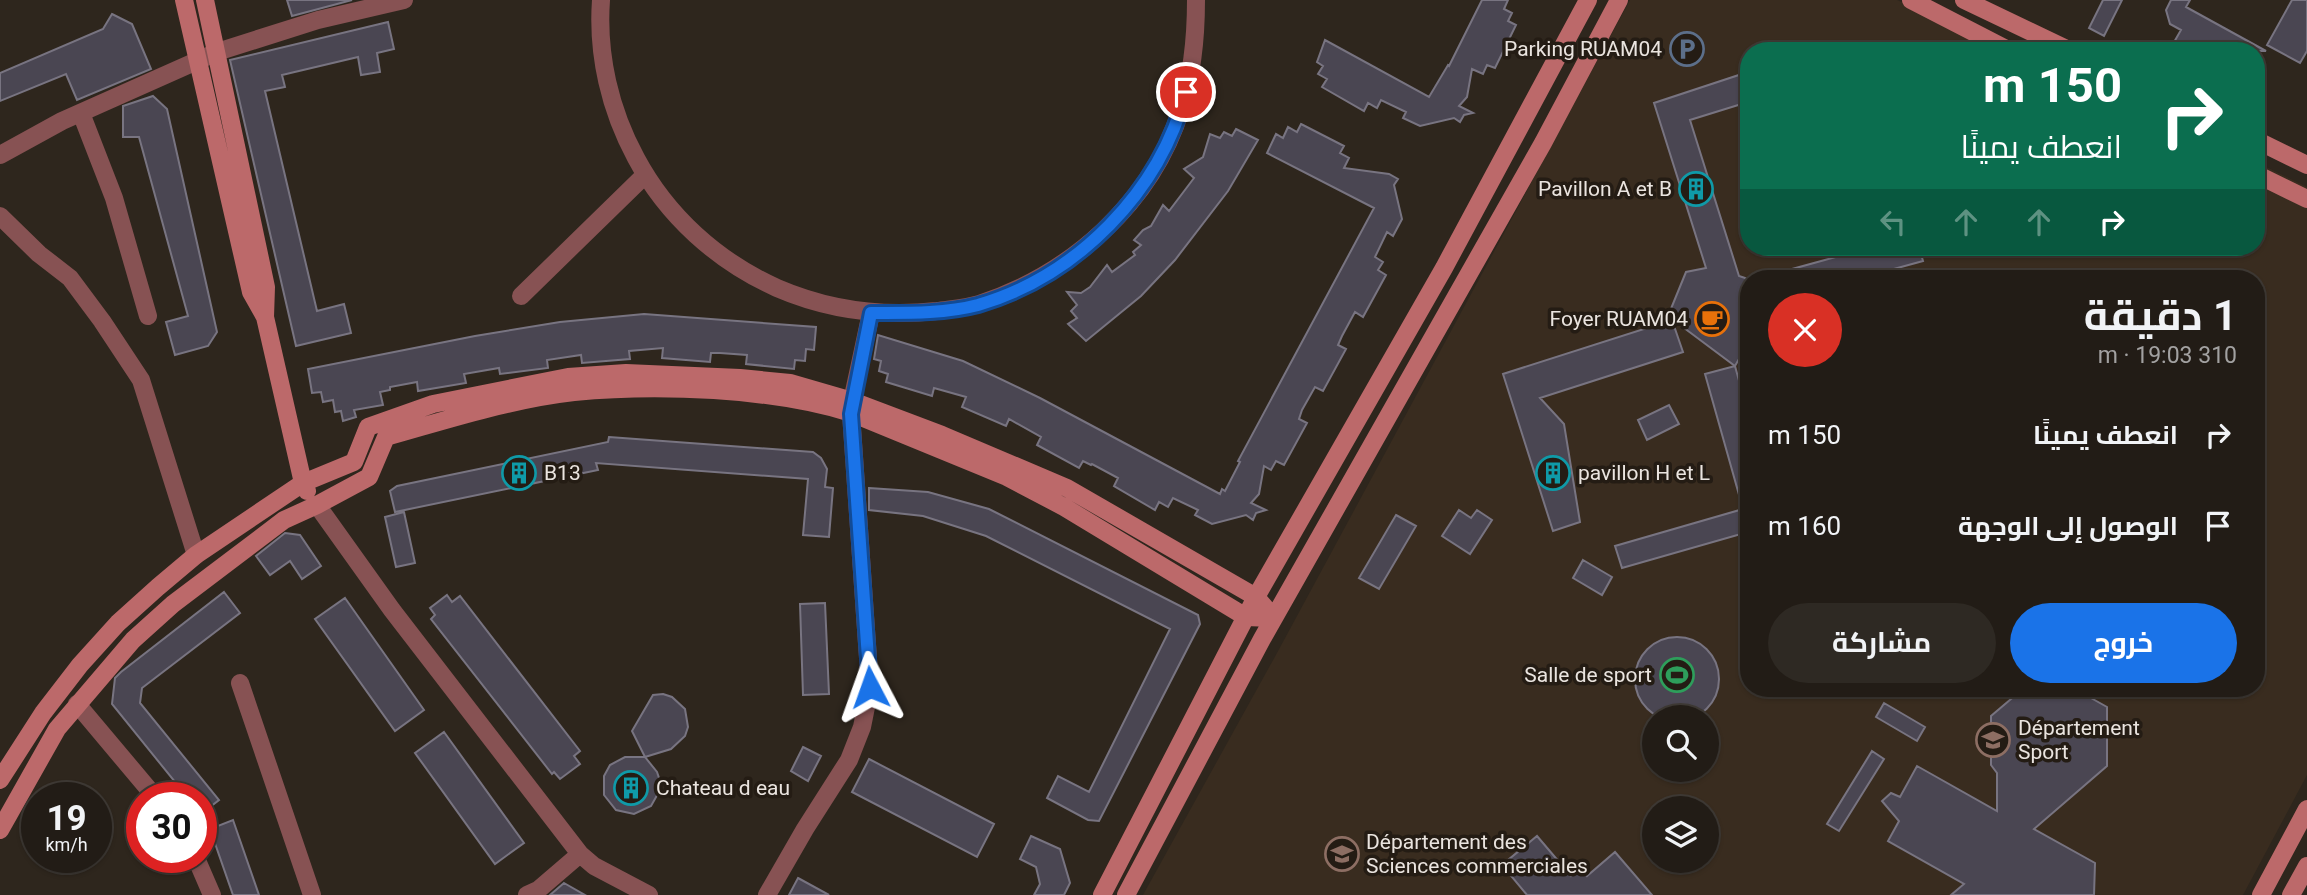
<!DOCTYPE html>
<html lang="ar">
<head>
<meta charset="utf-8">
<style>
	body { margin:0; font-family:Roboto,Cairo,sans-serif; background:#2e2923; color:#f1f3f6; direction:rtl; height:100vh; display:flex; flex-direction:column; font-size:26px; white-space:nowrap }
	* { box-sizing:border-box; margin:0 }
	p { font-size:23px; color:#a2a1a1 }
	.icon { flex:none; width:38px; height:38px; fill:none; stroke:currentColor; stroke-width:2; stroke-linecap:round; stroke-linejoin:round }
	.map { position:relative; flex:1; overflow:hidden; direction:ltr }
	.details { position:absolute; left:1740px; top:270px; width:525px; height:427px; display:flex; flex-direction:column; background:#221c16; border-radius:28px; box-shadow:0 2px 5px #0004,0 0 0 2px #3f3a35; direction:rtl }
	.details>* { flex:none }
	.banner { position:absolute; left:1740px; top:42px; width:525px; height:214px; border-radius:28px; box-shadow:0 2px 5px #0004,0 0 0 2px #3f3a35; direction:rtl; background:#0b6e4f; color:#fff; overflow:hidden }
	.tools { position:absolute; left:1642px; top:705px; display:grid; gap:14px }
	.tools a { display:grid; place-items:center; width:77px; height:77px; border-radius:50%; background:#221c16; box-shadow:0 2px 5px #0004,0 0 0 2px #3f3a35; font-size:35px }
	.speed { position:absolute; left:21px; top:782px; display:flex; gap:14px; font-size:35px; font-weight:700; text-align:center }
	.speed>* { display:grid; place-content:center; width:91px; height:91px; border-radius:50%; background:#221c16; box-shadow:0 2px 5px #0004,0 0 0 2px #3f3a35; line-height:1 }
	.speed small { font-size:18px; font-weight:400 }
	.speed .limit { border:10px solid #d22; background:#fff; color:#111 }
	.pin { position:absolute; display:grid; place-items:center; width:60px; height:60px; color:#fff; margin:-30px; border:4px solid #fff; border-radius:50%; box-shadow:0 2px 7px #0007 }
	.me { position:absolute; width:77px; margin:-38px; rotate:356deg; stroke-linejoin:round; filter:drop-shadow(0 0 5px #0008) }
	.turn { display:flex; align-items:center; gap:24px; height:147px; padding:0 28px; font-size:32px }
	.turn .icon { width:91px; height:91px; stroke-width:2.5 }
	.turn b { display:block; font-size:49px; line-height:60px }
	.lanes { display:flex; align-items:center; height:66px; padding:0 28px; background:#0003; justify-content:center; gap:35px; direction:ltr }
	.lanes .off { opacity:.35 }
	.round { display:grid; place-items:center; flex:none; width:74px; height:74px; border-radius:37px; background:#2e2923 }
	.summary { display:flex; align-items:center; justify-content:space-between; height:119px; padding:0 28px }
	h1 { font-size:42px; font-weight:700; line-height:52px }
	.cta { display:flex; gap:14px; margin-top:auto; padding:14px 28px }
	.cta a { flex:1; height:80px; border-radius:42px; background:#1a73e8; color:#fff; font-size:28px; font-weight:700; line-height:80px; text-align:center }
	.cta a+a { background:#2e2923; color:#f1f3f6 }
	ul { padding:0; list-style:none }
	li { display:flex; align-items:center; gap:21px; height:91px; padding:0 28px }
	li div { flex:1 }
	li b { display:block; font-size:26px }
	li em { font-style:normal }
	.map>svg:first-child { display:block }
</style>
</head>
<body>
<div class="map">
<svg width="2307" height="895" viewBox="0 0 2307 895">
	<rect width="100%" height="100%" fill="#2e261d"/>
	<path fill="#392c1f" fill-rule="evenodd" d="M1630,0H1897L2012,51H1748V247H2256V162L2307,187V775L2243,895H1143L1277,653ZM1748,278H2256V688H1748ZM1654,718H1706V770H1654ZM1654,808H1706V861H1654Z"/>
	<path fill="#4a4652" stroke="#787481" stroke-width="2" d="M287,0H352L292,16Z
		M1482,0H1508L1504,9L1512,13L1508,21L1516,25L1495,68L1487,65L1483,74L1472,69L1467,97L1459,106L1473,113L1464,115L1460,122L1454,118L1420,126L1403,118L1406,112L1381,100L1377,108L1368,103L1364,111L1322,87L1327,79L1318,74L1323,66L1317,62L1325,40L1429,97L1448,65L1449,66Z
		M2103,0H2122L2104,36L2089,28Z
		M2171,0H2190L2186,7L2266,51H2185L2173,44L2181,30L2170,24L2166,10Z
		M2292,0H2307V51L2300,63L2267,45Z
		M112,14L132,24L151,69L77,100L66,74L0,101V73L103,29Z
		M388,22L394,49L377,53L380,72L361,75L358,57L282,75L285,87L265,91L317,311L344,304L351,333L296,346L230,60Z
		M1748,72V102L1690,120L1739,276L1748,279V343L1735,366L1668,316L1686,272L1706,268L1654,103Z
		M153,96L167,109L217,332L208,346L175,355L166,322L188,316L139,137H123V106Z
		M1301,124L1344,146L1340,153L1349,158L1344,168L1389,174L1398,179L1394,185L1402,219L1393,236L1387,232L1375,257L1383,262L1378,270L1386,275L1363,317L1355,312L1342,336L1338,345L1346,349L1323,391L1315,387L1302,410L1299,419L1307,423L1284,465L1276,461L1271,470L1264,466L1259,494L1251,503L1266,510L1256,513L1253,520L1246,515L1212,524L1195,515L1198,510L1173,498L1168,507L1159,502L1155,510L1114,486L1118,478L1092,464L1091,465L1083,461L1079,468L1037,445L1041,437L1009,419L1006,426L962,407L966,397L934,388L932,396L886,382L888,374L879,371L881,361L874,359L878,335L963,361L1040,398L1220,494L1222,489L1225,491L1240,462L1238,461L1374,208L1267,153L1276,134L1283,138L1288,127L1297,132Z
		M1236,129L1258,140L1228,191L1175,260L1141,296L1086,341L1068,324L1077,318L1071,311L1077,305L1067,292L1081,293L1090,287L1107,265L1112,272L1135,255L1133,252L1141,245L1134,240L1143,230L1151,226L1163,205L1169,211L1194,178L1184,169L1203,157L1210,134L1220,138L1224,132L1232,136Z
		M1872,247H1919L1923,261L1861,278H1774V274Z
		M644,314L816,327L814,350L806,349L805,361L795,360L794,369L746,364L747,355L720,353H711L710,362L662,358L663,348L629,351L630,359L582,363L581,355L547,360L548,368L500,374L499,368L464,374L466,383L418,391L417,382L390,387V390L380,392L383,405L354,410L356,417L343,421L341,411L335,412L333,400L323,402L321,392L312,393L308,369L475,336L560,322Z
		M1672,320L1683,352L1540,398L1564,424L1580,522L1553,531L1503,374Z
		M1735,366L1748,414V532L1622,568L1615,546L1743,509L1705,374Z
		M1669,405L1679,424L1647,440L1638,420Z
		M609,437L813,452L821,458L827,469L825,487L833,488L829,537L803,535L808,479L596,463L598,470L395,512L390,491L397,486L608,442Z
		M869,488L928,492L989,509L1198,615L1200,624L1099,821L1088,820L1047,798L1058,776L1089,792L1170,629L986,536L923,516L869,510Z
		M1459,510L1471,518L1477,510L1492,520L1470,554L1442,536Z
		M404,512L415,563L396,567L385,517Z
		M1396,515L1416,526L1379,589L1359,578Z
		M285,533L300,535L321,566L302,579L290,561L270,575L256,556Z
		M1583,560L1612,577L1602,595L1573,578Z
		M224,592L240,613L142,688L140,703L219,800L201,814V798H188L112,704L115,678L121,672Z
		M447,595L452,602L460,596L580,751L574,756L580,764L560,779L554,772L552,774L431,619L435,615L430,608Z
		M345,598L424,710L395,731L315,619Z
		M825,603L829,694L803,695L800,604Z
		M1635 679a42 42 0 1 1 84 0a42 42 0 1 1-84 0Z
		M2024,688H2073L2107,707V766L2034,829L2095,863L2094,895H1951L1964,884L1888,841L1899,821L1882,801L1891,793L1900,797L1917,766L1997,811V773L1991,765V716Z
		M663,694L672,697L685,709L688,727L685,736L671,749L645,757L632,731L653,695Z
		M1884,703L1925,727L1917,741L1876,717Z
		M444,732L524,843L495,864L415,753Z
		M803,747L821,756L808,781L791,771Z
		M1872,751L1884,759L1839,831L1827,824Z
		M625,757H645L657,772L660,781V790L651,806L634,814L616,810L604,795V776L610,765Z
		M869,759L994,824L977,857L852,792Z
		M233,820L259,895H233L210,829Z
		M1031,836L1060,849L1070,883L1064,895H1034L1040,884L1036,867L1020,859Z
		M1537,836L1571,876L1580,868L1587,876L1615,852L1652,895H1527L1502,865Z
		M798,878L829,895H789Z
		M564,883L585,895H550Z"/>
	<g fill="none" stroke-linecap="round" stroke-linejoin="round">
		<path stroke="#875253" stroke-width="18" d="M601,0C597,55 610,110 636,158C667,216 717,261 777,288C828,310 882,317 937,311C951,309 966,308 979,304C1071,274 1152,203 1181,109C1193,73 1196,38 1196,0
			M81,113L114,198L148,316
			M0,155L62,121L217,52L318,20L404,0
			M0,216L39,254L70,278L102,321L141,380L196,555
			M521,296L645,175
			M317,505L392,610L580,854L594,866L649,895
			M240,683L312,895
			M77,704L156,798
			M196,858L212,895
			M527,895L538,890L580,854
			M767,895L805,829L849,760L862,727L870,687L851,413L852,401L871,313"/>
		<path stroke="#bc696a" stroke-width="18" d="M184,0L251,292L265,317
			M205,0L266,287L265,317L303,483L307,491
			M1911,0L2010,51
			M1964,0L2071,51
			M2256,140L2307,165
			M2256,174L2307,199
			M0,780L43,713L80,665L118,623L158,587L196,555L303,483L354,462L368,427L433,404L568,377L626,373L740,378L790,383L852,401L942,435L1067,488L1256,597L1274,618
			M0,830L57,729L133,640L173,604L284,520L317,505L369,477L386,437C447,420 511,399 574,392C657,384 772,388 851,413L1007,477L1064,507L1246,617L1274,618
			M1102,895L1256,597L1444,268L1588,0
			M1126,895L1262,639L1543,143L1619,0
			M2261,895L2307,809
			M2291,895L2307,866"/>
	</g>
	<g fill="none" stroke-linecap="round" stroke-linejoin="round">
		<g stroke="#114b97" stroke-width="18">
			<path id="route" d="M870,687L851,414L871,313C906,313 944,314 978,305C1077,276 1160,192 1186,92"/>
		</g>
		<use href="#route" stroke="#1a73e8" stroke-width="12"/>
	</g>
	<defs>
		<g id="parking-ring" transform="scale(1.75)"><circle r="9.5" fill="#241c14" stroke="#5c6f8a" stroke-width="1.5"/><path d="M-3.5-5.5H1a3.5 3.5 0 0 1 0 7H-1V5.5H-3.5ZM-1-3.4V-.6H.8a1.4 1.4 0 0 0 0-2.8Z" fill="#5c6f8a"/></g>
		<g id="building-ring" transform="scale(1.75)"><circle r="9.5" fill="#241c14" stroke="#0f9aa8" stroke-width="1.5"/><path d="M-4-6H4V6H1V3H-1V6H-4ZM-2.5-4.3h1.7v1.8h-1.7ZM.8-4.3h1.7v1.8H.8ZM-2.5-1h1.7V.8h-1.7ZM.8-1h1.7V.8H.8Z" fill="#0f9aa8"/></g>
		<g id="cafe-ring" transform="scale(1.75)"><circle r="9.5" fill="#241c14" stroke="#e8710a" stroke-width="1.5"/><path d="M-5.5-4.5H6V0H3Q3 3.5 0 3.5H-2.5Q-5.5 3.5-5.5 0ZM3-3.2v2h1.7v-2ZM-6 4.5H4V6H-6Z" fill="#e8710a"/></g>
		<g id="stadium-ring" transform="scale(1.75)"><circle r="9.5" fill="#241c14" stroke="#2e9e5b" stroke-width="1.5"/><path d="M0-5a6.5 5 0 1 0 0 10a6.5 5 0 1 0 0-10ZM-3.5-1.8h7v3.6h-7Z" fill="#2e9e5b"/></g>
		<g id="university-ring" transform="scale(1.75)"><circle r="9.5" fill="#241c14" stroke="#8d6e63" stroke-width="1.5"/><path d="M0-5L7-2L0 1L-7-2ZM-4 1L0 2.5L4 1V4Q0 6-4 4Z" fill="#8d6e63"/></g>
	</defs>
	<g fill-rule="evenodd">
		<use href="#parking-ring" x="1687" y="49"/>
		<use href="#building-ring" x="1696" y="189"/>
		<use href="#cafe-ring" x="1712" y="319"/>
		<use href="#building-ring" x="519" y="473"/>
		<use href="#building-ring" x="1553" y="473"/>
		<use href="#stadium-ring" x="1677" y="675"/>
		<use href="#university-ring" x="1993" y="740"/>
		<use href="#building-ring" x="631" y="788"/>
		<use href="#university-ring" x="1342" y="854"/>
	</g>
	<g text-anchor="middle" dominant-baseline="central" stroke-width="7" stroke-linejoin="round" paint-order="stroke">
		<g font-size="21" fill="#eae4df" stroke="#241c14" text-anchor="start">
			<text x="1662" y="49" text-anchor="end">Parking RUAM04</text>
			<text x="1672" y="189" text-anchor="end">Pavillon A et B</text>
			<text x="1688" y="319" text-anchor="end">Foyer RUAM04</text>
			<text x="544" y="473">B13</text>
			<text x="1578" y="473">pavillon H et L</text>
			<text x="1652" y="675" text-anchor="end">Salle de sport</text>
			<text x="2018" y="728">Département<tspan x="2018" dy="24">Sport</tspan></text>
			<text x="656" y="788">Chateau d eau</text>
			<text x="1366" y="842">Département des<tspan x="1366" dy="24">Sciences commerciales</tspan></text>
		</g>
	</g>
</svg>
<div class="tools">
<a><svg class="icon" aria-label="search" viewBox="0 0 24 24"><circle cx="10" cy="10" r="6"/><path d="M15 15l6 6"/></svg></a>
<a><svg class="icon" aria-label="layers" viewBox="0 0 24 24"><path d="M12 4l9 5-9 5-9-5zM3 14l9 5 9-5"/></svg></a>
</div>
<div class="speed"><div>19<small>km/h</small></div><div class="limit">30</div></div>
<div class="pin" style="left:1186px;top:92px;background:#d93025"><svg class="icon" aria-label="arrive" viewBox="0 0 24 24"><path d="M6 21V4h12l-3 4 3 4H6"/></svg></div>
<svg class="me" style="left:870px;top:687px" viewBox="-20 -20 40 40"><path d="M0-17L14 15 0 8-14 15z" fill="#1a73e8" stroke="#fff" stroke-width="4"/></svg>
<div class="banner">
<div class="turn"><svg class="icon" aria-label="right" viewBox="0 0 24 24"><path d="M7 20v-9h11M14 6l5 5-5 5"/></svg><div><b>150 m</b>انعطف يمينًا</div></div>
<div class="lanes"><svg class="icon off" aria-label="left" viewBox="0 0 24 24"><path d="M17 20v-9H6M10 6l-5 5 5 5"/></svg><svg class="icon off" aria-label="ahead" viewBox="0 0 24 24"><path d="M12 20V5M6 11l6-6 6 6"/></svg><svg class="icon off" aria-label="ahead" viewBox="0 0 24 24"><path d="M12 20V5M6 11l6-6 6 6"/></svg><svg class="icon" aria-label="right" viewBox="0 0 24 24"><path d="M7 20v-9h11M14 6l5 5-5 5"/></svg></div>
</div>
<section class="details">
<div class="summary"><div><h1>1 دقيقة</h1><p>310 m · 19:03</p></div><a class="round" style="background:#d93025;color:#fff"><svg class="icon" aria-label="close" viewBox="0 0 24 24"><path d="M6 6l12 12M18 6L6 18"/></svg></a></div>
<ul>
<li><svg class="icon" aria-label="right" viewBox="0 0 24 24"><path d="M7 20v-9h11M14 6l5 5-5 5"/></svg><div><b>انعطف يمينًا</b></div><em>150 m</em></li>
<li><svg class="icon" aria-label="arrive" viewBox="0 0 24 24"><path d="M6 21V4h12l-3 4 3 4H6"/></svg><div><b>الوصول إلى الوجهة</b></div><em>160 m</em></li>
</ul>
<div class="cta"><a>خروج</a><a>مشاركة</a></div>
</section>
</div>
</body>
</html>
